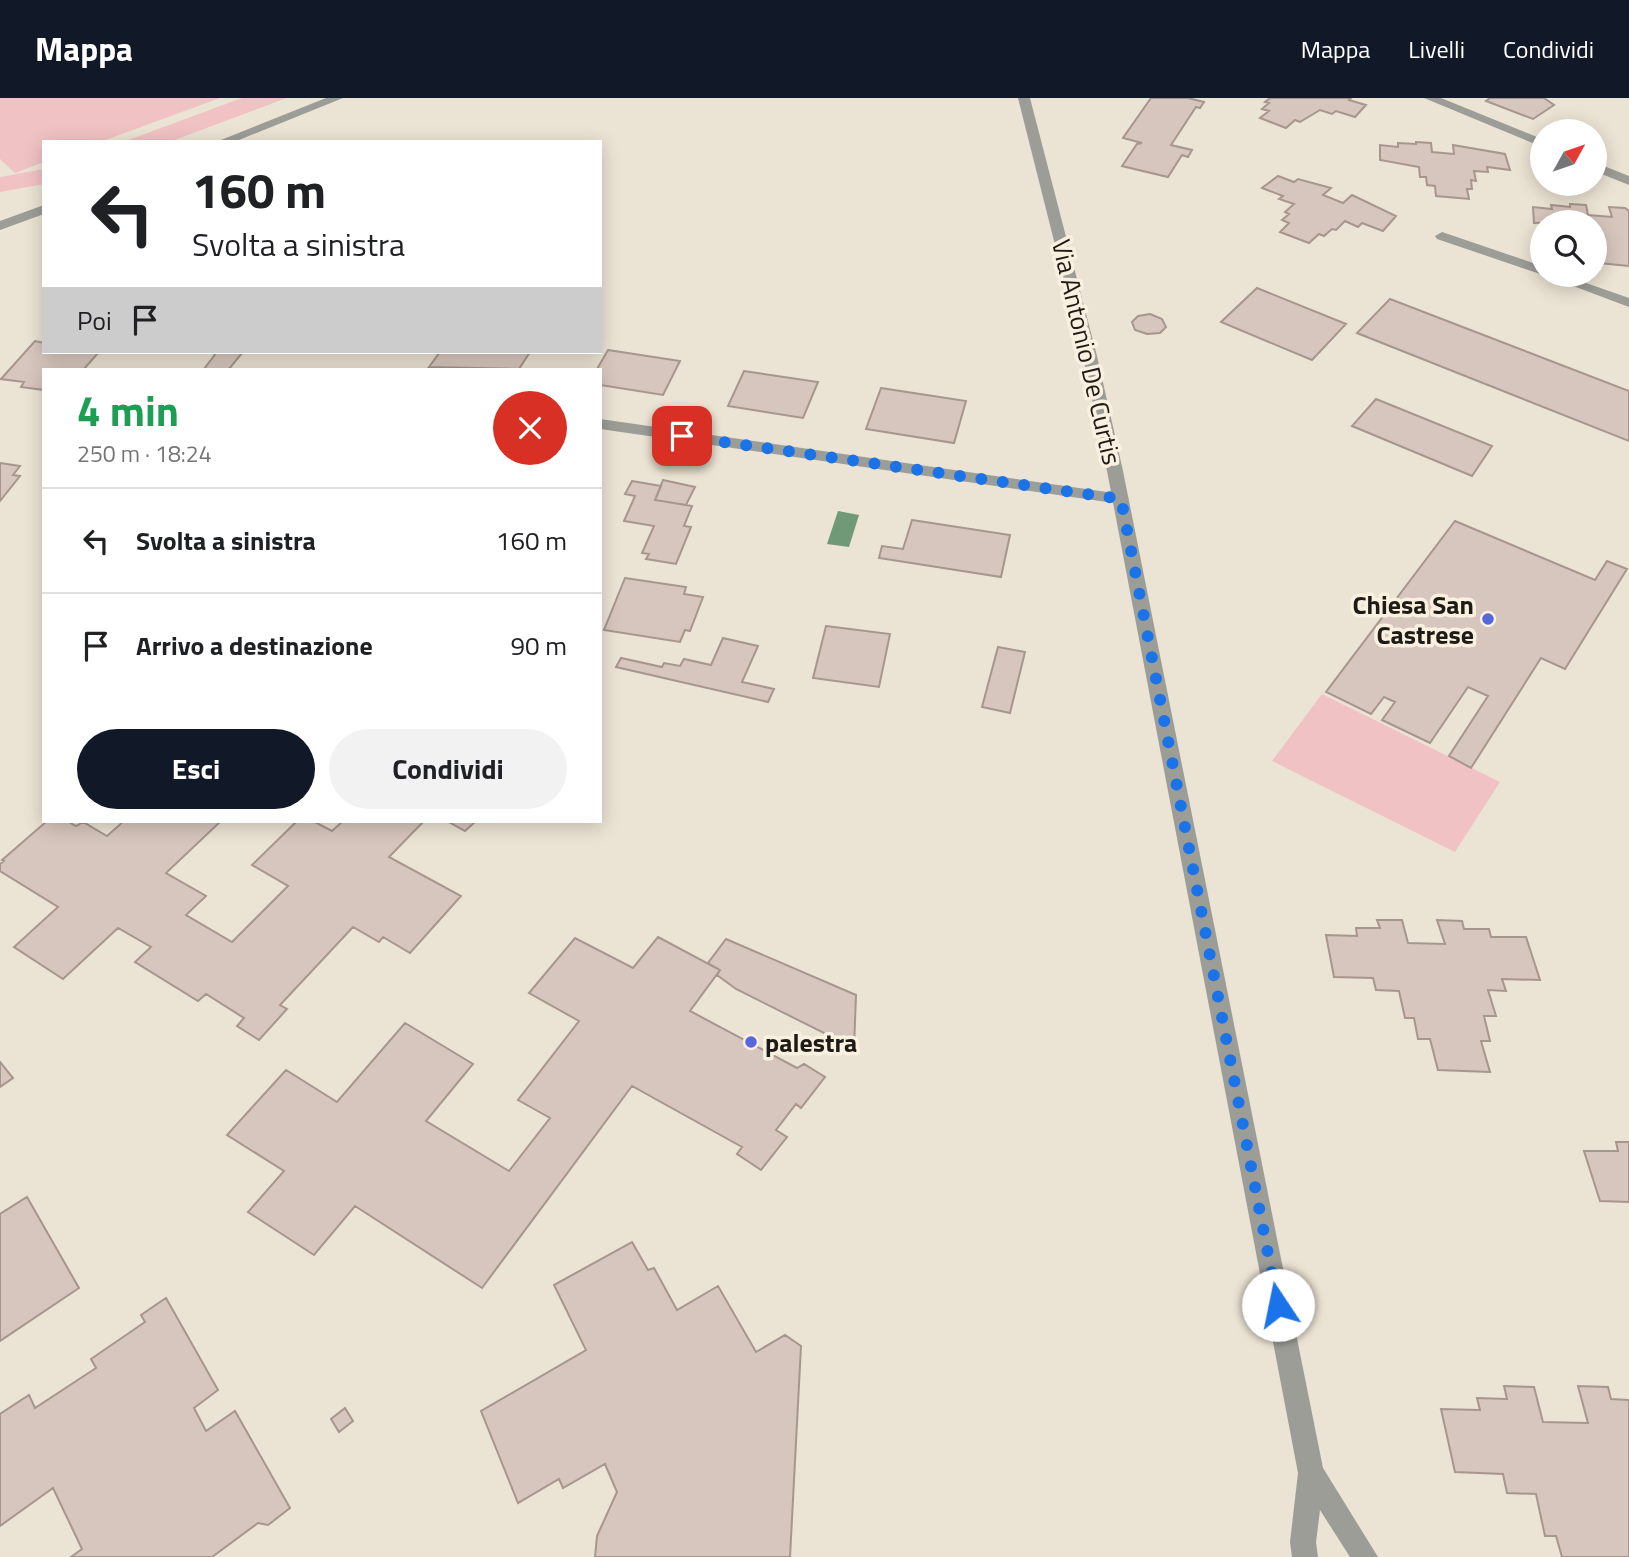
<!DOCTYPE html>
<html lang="it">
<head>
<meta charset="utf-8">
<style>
	body { margin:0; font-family:"Titillium Web",sans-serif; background:#f2f2f2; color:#202124; height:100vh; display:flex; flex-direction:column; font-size:26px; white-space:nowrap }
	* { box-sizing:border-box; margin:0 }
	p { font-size:23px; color:#757577 }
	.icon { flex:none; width:38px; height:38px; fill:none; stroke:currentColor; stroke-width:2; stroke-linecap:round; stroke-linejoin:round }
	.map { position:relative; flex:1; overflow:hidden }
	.side { position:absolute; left:42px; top:270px; width:560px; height:455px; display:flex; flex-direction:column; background:#fff; border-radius:0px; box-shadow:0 4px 18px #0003 }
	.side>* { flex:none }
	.guide { position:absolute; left:42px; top:42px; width:560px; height:214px; border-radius:0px; box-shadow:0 4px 18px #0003; background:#fff; color:#202124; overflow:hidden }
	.needle { width:46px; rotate:50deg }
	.buttons { position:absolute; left:1530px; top:21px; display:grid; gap:14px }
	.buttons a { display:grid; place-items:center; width:77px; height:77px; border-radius:50%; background:#fff; box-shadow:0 4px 18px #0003; font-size:35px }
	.pin { position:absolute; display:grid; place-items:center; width:60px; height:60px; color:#fff; margin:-30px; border-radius:14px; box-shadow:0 4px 10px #0006 }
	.me { position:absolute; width:77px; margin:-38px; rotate:349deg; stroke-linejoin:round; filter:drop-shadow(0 0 5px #0008) }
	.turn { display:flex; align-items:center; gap:24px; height:147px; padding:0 35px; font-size:32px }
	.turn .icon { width:91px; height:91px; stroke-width:2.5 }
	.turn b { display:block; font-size:49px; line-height:60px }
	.then { display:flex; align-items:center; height:66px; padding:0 35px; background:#0003; gap:14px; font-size:26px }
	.round { display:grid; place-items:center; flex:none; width:74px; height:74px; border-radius:37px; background:#f2f2f2 }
	.head { display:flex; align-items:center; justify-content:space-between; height:119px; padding:0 35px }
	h1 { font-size:42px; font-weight:700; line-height:52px; color:#1e9e55 }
	.cta { display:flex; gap:14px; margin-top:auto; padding:14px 35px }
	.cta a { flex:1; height:80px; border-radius:42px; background:#111827; color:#fff; font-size:28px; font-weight:700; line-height:80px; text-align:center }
	.cta a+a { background:#f2f2f2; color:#202124 }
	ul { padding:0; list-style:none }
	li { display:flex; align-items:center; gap:21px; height:105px; padding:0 35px; border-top:2px solid #e0e0e0 }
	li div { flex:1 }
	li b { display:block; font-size:26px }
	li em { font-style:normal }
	header { display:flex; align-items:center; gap:42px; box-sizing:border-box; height:98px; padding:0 35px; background:#111827; color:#fff }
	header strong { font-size:33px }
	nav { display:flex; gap:38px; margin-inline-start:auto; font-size:24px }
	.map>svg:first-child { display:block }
</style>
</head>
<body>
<header>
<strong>Mappa</strong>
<nav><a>Mappa</a><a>Livelli</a><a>Condividi</a></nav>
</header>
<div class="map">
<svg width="1629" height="1459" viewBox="0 0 1629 1459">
	<rect width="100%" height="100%" fill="#ebe3d3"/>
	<path fill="#f1c2c4" d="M0,0H220L100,44H44V64L15,75L0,61Z
		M242,0H287L169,44H123Z
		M44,71V86L0,94V79Z
		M1322,596L1500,684L1455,754L1272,663Z"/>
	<path fill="#6f9977" d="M838,413L859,417L849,449L827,446Z"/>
	<path fill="#d7c6bd" stroke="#a7968e" stroke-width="2" d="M1151,0H1188L1204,4L1200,10L1196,9L1171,47L1192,52L1188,59L1182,57L1168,79L1122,68L1137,46L1142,45L1123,40Z
		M1270,0H1351L1349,2L1366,7L1355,19L1336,13L1332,16L1320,12L1300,24L1295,22L1286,30L1260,20L1269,13L1262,11L1269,5L1265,4Z
		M1490,0H1544L1554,7L1533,21L1486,3Z
		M1416,44L1431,45L1432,54L1454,56L1453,47L1505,56L1510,72L1487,69L1488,74L1474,73L1476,83L1471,82L1472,91H1467L1469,101L1436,98L1435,88L1427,87L1426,79H1420L1419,69L1380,62V47L1398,49V45L1416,46Z
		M1278,78L1294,84L1298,81L1331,90L1323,97L1343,105L1352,97L1396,118L1383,133L1362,125L1358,129L1345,123L1336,132L1332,131L1324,138L1319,136L1309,145L1280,134L1289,125L1282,122L1289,116L1285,114L1294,106L1279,101L1283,98L1262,90Z
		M1570,106L1586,107L1588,117L1612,119L1609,109L1625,110L1629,113V168L1599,165L1594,154V124L1534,125L1533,109L1552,111L1551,107L1570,109Z
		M1257,190L1346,226L1312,262L1221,224Z
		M1390,201L1629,293V343L1357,235Z
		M1150,216L1162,221L1166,229L1160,235L1147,236L1135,232L1132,224L1138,218Z
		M35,243L44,245V254H99L84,271H44V292L21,289L24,284L1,281Z
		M608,252L680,263L663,297L600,287V271H597Z
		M217,254H243L229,271H204Z
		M440,254H530L519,271L429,269Z
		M744,273L818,284L803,320L728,308Z
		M881,290L966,303L954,345L866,331Z
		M1376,301L1492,348L1472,378L1352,328Z
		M0,365L20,368L13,377L20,378L0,403Z
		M663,382L695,389L686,407L655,402Z
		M632,383L661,388L655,402L692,408L684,428L691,429L676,466L646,461L649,456L642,455L654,428L624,423L635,398L625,396Z
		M912,422L1010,437L1001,479L879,460L882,448L903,451Z
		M1455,423L1595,482L1607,463L1627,471L1565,571L1541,560L1471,670L1449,658L1488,598L1468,589L1430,645L1382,622L1395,604L1384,599L1371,616L1326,594Z
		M625,480L686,489L684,496L703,499L690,533L685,532L680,544L604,532Z
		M826,528L890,536L879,589L813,580Z
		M723,540L758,548L742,584L774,591L768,604L616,569L621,560L662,569L664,565L680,568L684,561L711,567Z
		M998,549L1025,554L1010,615L982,609Z
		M47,723H67L76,728L83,724L107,738L124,723H221L166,775L206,798L186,817L232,844L288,788L252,767L297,723H313L332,733L343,723H424L389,759L461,798L410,855L383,839L379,844L353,829L280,907L287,911L259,942L237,928L244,920L206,896L198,903L135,864L151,849L118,830L63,881L14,849L58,809L0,773V766L4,763L2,762Z
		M447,723H476L465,733Z
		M1377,822H1402L1408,845L1445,846L1437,822L1462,823L1464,831H1489L1491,839H1526L1540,882L1502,881L1506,893L1488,892L1496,918H1484L1490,943H1481L1490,974L1438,972L1430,941H1418L1414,920H1405L1399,893L1376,892L1373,880L1334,879L1326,837L1357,838L1356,830H1380Z
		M658,839L720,872L690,913L797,970L804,966L825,979L801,1010L796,1006L776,1032L787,1039L761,1072L737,1056L742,1049L632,988L482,1190L355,1108L314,1157L248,1114L284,1073L227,1037L286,972L337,1004L405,925L473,966L426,1023L509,1073L550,1020L518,1002L579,923L529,895L575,840L633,870Z
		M726,841L856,897L854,950L736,891L717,877L720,872L708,865Z
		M0,964L13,980L0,989Z
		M1616,1044H1629V1104L1600,1103L1584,1053H1618Z
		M27,1099L79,1190L0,1243V1116Z
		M632,1144L648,1172L654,1170L677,1212L718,1188L756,1254L785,1237L801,1248L790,1459H595L597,1438L617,1394L605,1366L563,1390L559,1381L518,1405L481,1313L586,1252L554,1187Z
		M166,1200L218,1292L194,1310L206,1333L235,1313L290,1410L268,1427L258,1425L212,1459H71L82,1451L53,1390L0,1428V1316L29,1297L35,1310L96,1270L91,1261L145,1224L141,1217Z
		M1504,1288L1534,1289L1543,1324L1588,1325L1578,1288L1608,1289L1611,1301L1629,1302V1459H1562L1556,1438H1545L1536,1396L1507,1395L1503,1376L1455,1374L1441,1311L1480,1312L1477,1300L1507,1301Z
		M345,1310L353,1323L339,1334L331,1321Z"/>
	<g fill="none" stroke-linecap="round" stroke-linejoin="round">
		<path fill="#9c9d96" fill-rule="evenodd" d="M600,321L1121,396L1129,401L1121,406L600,331Z"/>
		<path fill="#9c9d96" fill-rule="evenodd" d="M326,0H343L234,44H216Z
			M1018,0H1030L1097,258L1123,373L1323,1370L1378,1459H1350L1320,1412L1316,1444L1318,1459H1292L1290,1444L1298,1375L1107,373L1083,258Z
			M1424,0H1441L1542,41V49Z
			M1594,64L1629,78V87L1594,73Z
			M44,107V116L0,132V123Z
			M1442,134L1542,168L1543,177L1437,141L1435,138Z
			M1544,177H1563L1629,200V209Z"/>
	</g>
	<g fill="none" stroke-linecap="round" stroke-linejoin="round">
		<path stroke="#1a73e8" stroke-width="12" stroke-dasharray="0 21.6" d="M682,338L1121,401L1278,1207"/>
	</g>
	<g fill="#5667dd" stroke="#f9f0e0" stroke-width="2.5">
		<circle cx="1488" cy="521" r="7"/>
		<circle cx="751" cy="944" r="7"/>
	</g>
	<g text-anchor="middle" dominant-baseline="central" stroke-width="7" stroke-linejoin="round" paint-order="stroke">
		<g font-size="26" fill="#1e1b16" stroke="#f9f0e0">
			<text transform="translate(1087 254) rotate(77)">Via Antonio De Curtis</text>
		</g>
		<g font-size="26" font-weight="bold" fill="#1e1b16" stroke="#f9f0e0" text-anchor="end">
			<text x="1474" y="506">Chiesa San<tspan x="1474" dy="30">Castrese</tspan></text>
			<text x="765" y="944" text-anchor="start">palestra</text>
		</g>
	</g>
</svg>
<div class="buttons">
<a><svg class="needle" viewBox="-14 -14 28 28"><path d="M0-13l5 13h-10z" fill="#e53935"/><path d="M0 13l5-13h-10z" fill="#757577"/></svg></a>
<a><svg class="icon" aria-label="search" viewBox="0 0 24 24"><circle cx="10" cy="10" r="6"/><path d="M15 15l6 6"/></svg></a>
</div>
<div class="pin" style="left:682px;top:338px;background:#d93025"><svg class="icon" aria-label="arrive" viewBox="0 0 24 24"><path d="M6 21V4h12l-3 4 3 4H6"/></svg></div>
<svg class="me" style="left:1278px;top:1207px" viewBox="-20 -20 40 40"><circle r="19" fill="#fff"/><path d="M0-13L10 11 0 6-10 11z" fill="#1a73e8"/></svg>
<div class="guide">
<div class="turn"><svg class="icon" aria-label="left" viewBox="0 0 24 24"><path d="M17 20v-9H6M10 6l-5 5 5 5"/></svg><div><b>160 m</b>Svolta a sinistra</div></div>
<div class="then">Poi<svg class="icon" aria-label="arrive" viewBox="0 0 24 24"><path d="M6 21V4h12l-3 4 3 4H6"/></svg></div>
</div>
<section class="side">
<div class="head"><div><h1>4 min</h1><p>250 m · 18:24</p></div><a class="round" style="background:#d93025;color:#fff"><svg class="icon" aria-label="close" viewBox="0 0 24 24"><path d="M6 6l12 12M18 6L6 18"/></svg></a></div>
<ul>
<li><svg class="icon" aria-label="left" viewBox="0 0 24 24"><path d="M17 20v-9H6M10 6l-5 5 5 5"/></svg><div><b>Svolta a sinistra</b></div><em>160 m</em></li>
<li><svg class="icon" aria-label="arrive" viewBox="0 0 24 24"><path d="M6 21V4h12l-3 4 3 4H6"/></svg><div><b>Arrivo a destinazione</b></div><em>90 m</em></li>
</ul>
<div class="cta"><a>Esci</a><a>Condividi</a></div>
</section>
</div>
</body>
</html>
